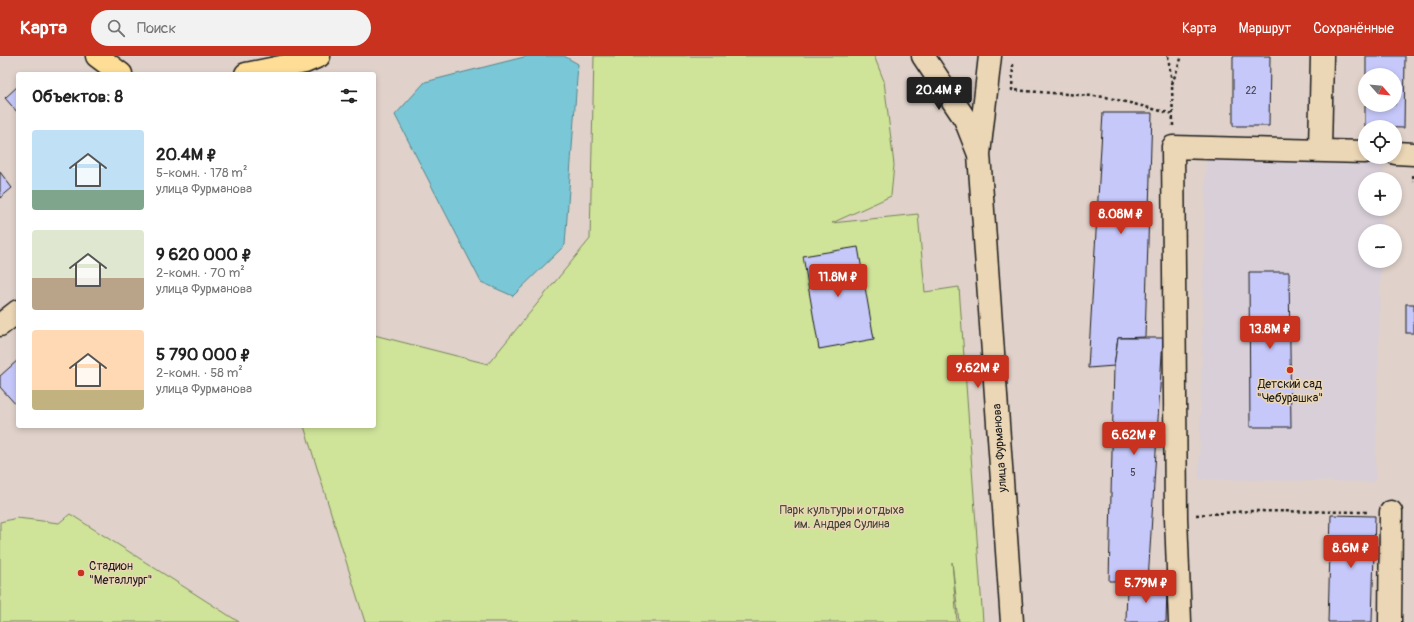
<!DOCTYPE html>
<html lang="ru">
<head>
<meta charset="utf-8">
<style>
	body { margin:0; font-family:Pangolin,sans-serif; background:#f2f2f2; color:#222; height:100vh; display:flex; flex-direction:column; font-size:15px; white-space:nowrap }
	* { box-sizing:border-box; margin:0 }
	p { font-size:13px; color:#767676 }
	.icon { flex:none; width:22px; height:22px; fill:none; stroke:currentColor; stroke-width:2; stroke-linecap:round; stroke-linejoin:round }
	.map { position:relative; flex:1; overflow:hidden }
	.details { position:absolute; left:16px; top:16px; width:360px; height:356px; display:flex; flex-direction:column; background:#fff; border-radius:4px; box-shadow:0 2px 6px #0003 }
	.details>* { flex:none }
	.needle { width:26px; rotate:117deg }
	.buttons { position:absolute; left:1358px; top:12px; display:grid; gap:8px }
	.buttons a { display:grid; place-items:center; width:44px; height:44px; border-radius:50%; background:#fff; box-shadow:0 2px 6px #0003; font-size:20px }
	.price { position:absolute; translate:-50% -34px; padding:0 9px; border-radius:4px; background:#c8321e; color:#fff; font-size:13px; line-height:26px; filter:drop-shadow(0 1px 2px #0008) }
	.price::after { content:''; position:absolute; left:50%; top:24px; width:12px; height:9px; margin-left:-6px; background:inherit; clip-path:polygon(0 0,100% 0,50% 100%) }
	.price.active { background:#222; color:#fff }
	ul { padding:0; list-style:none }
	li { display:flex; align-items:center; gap:12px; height:100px; padding:0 16px }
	li span { display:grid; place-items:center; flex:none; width:112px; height:80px; border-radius:4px; color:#555 }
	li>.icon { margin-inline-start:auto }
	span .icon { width:48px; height:48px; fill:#fffc; stroke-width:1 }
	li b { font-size:17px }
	h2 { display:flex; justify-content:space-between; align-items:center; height:48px; padding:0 16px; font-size:17px }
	header { display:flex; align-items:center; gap:24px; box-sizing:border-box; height:56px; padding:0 20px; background:#c8321e; color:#fff }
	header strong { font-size:19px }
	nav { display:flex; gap:22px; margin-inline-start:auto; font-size:14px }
	.search { width:280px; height:36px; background:#f2f2f2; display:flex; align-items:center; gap:10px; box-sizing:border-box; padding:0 14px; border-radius:22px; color:#767676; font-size:15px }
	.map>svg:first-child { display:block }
	.built { fill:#d8cfd8 }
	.green { fill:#cfe499; stroke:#76805a }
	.water { fill:#7ac8d7; stroke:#54838c }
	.building { fill:#c6c8fa; stroke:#1c1c1c }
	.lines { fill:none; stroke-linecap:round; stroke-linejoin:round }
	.minor-casing { stroke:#1c1c1c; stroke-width:25 }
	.major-casing { stroke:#1c1c1c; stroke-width:25 }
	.path { stroke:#1c1c1c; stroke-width:2.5; stroke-dasharray:3 3; stroke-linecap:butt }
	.minor { stroke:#ebd6b5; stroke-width:22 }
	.major { stroke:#fede96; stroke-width:22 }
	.poi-dot { fill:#c8321e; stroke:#ebd6b5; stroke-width:1.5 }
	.labels { text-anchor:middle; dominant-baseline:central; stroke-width:3; stroke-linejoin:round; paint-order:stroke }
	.number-label { font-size:10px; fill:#464754 }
	.poi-label { font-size:12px; fill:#1c1c1c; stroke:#ebd6b5 }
	.street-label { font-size:12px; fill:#1c1c1c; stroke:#ebd6b5 }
	.park-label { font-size:12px; fill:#404435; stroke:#ebd6b5 }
</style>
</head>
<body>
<header>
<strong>Карта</strong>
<div class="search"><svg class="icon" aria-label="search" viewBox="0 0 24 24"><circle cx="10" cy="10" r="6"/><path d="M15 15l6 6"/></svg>Поиск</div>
<nav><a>Карта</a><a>Маршрут</a><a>Сохранённые</a></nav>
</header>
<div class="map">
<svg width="1414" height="566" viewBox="0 0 1414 566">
	<rect width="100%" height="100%" fill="#e0d2ca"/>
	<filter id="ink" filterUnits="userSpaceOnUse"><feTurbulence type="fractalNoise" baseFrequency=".025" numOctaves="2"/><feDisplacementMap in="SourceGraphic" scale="8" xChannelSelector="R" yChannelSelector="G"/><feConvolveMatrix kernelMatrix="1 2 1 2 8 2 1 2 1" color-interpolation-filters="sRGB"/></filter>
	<g filter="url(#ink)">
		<polygon class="built" points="1206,99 1384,104 1383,123 1365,123 1365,153 1383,153 1382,175 1365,175 1365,205 1381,205 1375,426 1199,423"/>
		<g class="green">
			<polygon points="594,0 874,0 884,25 894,109 891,140 832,167 918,158 925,236 959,231 983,566 959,566 952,506 957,566 365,566 304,370 374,370 374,279 488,308 590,183"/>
			<polygon points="70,458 239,566 0,566 0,466 17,462 59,467"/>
		</g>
		<polygon class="water" points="528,0 564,0 578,8 565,189 513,240 481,226 395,59 425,26"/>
		<g class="building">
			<polygon points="1233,0 1270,0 1269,70 1233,70"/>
			<polygon points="1366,0 1405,0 1404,72 1365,71 1365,49 1395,49 1395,19 1366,19"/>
			<polygon points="18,30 18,57 5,42"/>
			<polygon points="1103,57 1152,57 1145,281 1118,282 1114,310 1088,312"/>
			<polygon points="0,116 12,132 0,142"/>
			<polygon points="858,191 874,283 819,293 803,200"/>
			<polygon points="1249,216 1289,216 1291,371 1250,371"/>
			<rect x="1406" y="248" width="8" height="29"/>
			<polygon points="1118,282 1163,282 1148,525 1109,525 1114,310"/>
			<polygon points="18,304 18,351 0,331 0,320"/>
			<polygon points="1331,459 1375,460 1372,566 1328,566"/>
			<polygon points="1127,530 1167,531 1166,566 1126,566"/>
		</g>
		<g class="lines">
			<defs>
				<g id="minor">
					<polyline points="923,0 965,63 978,96"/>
					<polyline points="990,0 979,98 1012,566"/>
					<polyline points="1320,94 1322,0"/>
					<polyline points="1395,97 1414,98"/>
					<polyline points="0,269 18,255"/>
					<polyline points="1180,566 1176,461 1173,91 1365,96"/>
					<polyline points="1390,566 1391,456"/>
				</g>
				<g id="major">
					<polyline points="97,0 121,18"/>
					<polyline points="246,18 305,6 319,0"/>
				</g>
			</defs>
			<use href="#minor" class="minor-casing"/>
			<use href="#major" class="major-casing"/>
			<g class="path">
				<polyline points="1168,0 1172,27"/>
				<polyline points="1013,8 1012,34 1106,41 1173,58"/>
				<polyline points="1173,70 1172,28 1182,0"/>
				<polyline points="1413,119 1414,126"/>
				<polyline points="1196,459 1249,455 1369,456"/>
			</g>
			<use href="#minor" class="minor"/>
			<use href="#major" class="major"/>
		</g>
	</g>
	<g class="poi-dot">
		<circle cx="1290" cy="314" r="4"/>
		<circle cx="81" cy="517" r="4"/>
	</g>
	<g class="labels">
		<g class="number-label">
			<text x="1251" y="35">22</text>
			<text x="1133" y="417">5</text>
		</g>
		<g class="poi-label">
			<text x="1290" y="328">Детский сад<tspan x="1290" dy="14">"Чебурашка"</tspan></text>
			<text x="89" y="510" text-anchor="start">Стадион<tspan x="89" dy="14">"Металлург"</tspan></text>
		</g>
		<g class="street-label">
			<text transform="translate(1000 392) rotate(-94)">улица Фурманова</text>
		</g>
		<g class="park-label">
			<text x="842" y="454">Парк культуры и отдыха<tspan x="842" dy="14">им. Андрея Сулина</tspan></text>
		</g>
	</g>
</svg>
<div class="buttons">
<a><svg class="needle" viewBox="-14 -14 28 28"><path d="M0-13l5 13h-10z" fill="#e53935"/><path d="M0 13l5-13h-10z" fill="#767676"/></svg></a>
<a><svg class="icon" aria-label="locate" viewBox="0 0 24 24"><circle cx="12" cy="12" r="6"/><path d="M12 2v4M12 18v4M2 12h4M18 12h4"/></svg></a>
<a>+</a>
<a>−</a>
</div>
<b class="price active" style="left:939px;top:55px">20.4M ₽</b>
<b class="price" style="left:1121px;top:179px">8.08M ₽</b>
<b class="price" style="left:838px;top:242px">11.8M ₽</b>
<b class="price" style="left:1270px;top:294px">13.8M ₽</b>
<b class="price" style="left:978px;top:333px">9.62M ₽</b>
<b class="price" style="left:1134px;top:400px">6.62M ₽</b>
<b class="price" style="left:1351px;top:513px">8.6M ₽</b>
<b class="price" style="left:1146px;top:548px">5.79M ₽</b>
<section class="details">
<h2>Объектов: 8<svg class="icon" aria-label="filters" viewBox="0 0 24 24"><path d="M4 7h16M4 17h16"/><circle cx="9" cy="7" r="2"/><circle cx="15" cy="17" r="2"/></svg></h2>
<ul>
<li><span style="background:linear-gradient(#bfe0f5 75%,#7fa58c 0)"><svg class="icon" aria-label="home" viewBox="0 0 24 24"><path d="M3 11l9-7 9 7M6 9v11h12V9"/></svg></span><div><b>20.4M ₽</b><p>5-комн. · 178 m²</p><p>улица Фурманова</p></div></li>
<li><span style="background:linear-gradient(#dfe7d0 60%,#b9a48a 0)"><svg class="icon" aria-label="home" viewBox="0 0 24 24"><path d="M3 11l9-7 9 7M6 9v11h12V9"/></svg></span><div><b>9 620 000 ₽</b><p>2-комн. · 70 m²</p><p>улица Фурманова</p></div></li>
<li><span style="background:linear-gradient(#ffd9b3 75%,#c2b280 0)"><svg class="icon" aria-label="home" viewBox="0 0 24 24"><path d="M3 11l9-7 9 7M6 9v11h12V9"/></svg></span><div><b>5 790 000 ₽</b><p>2-комн. · 58 m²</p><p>улица Фурманова</p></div></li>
</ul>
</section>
</div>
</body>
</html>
